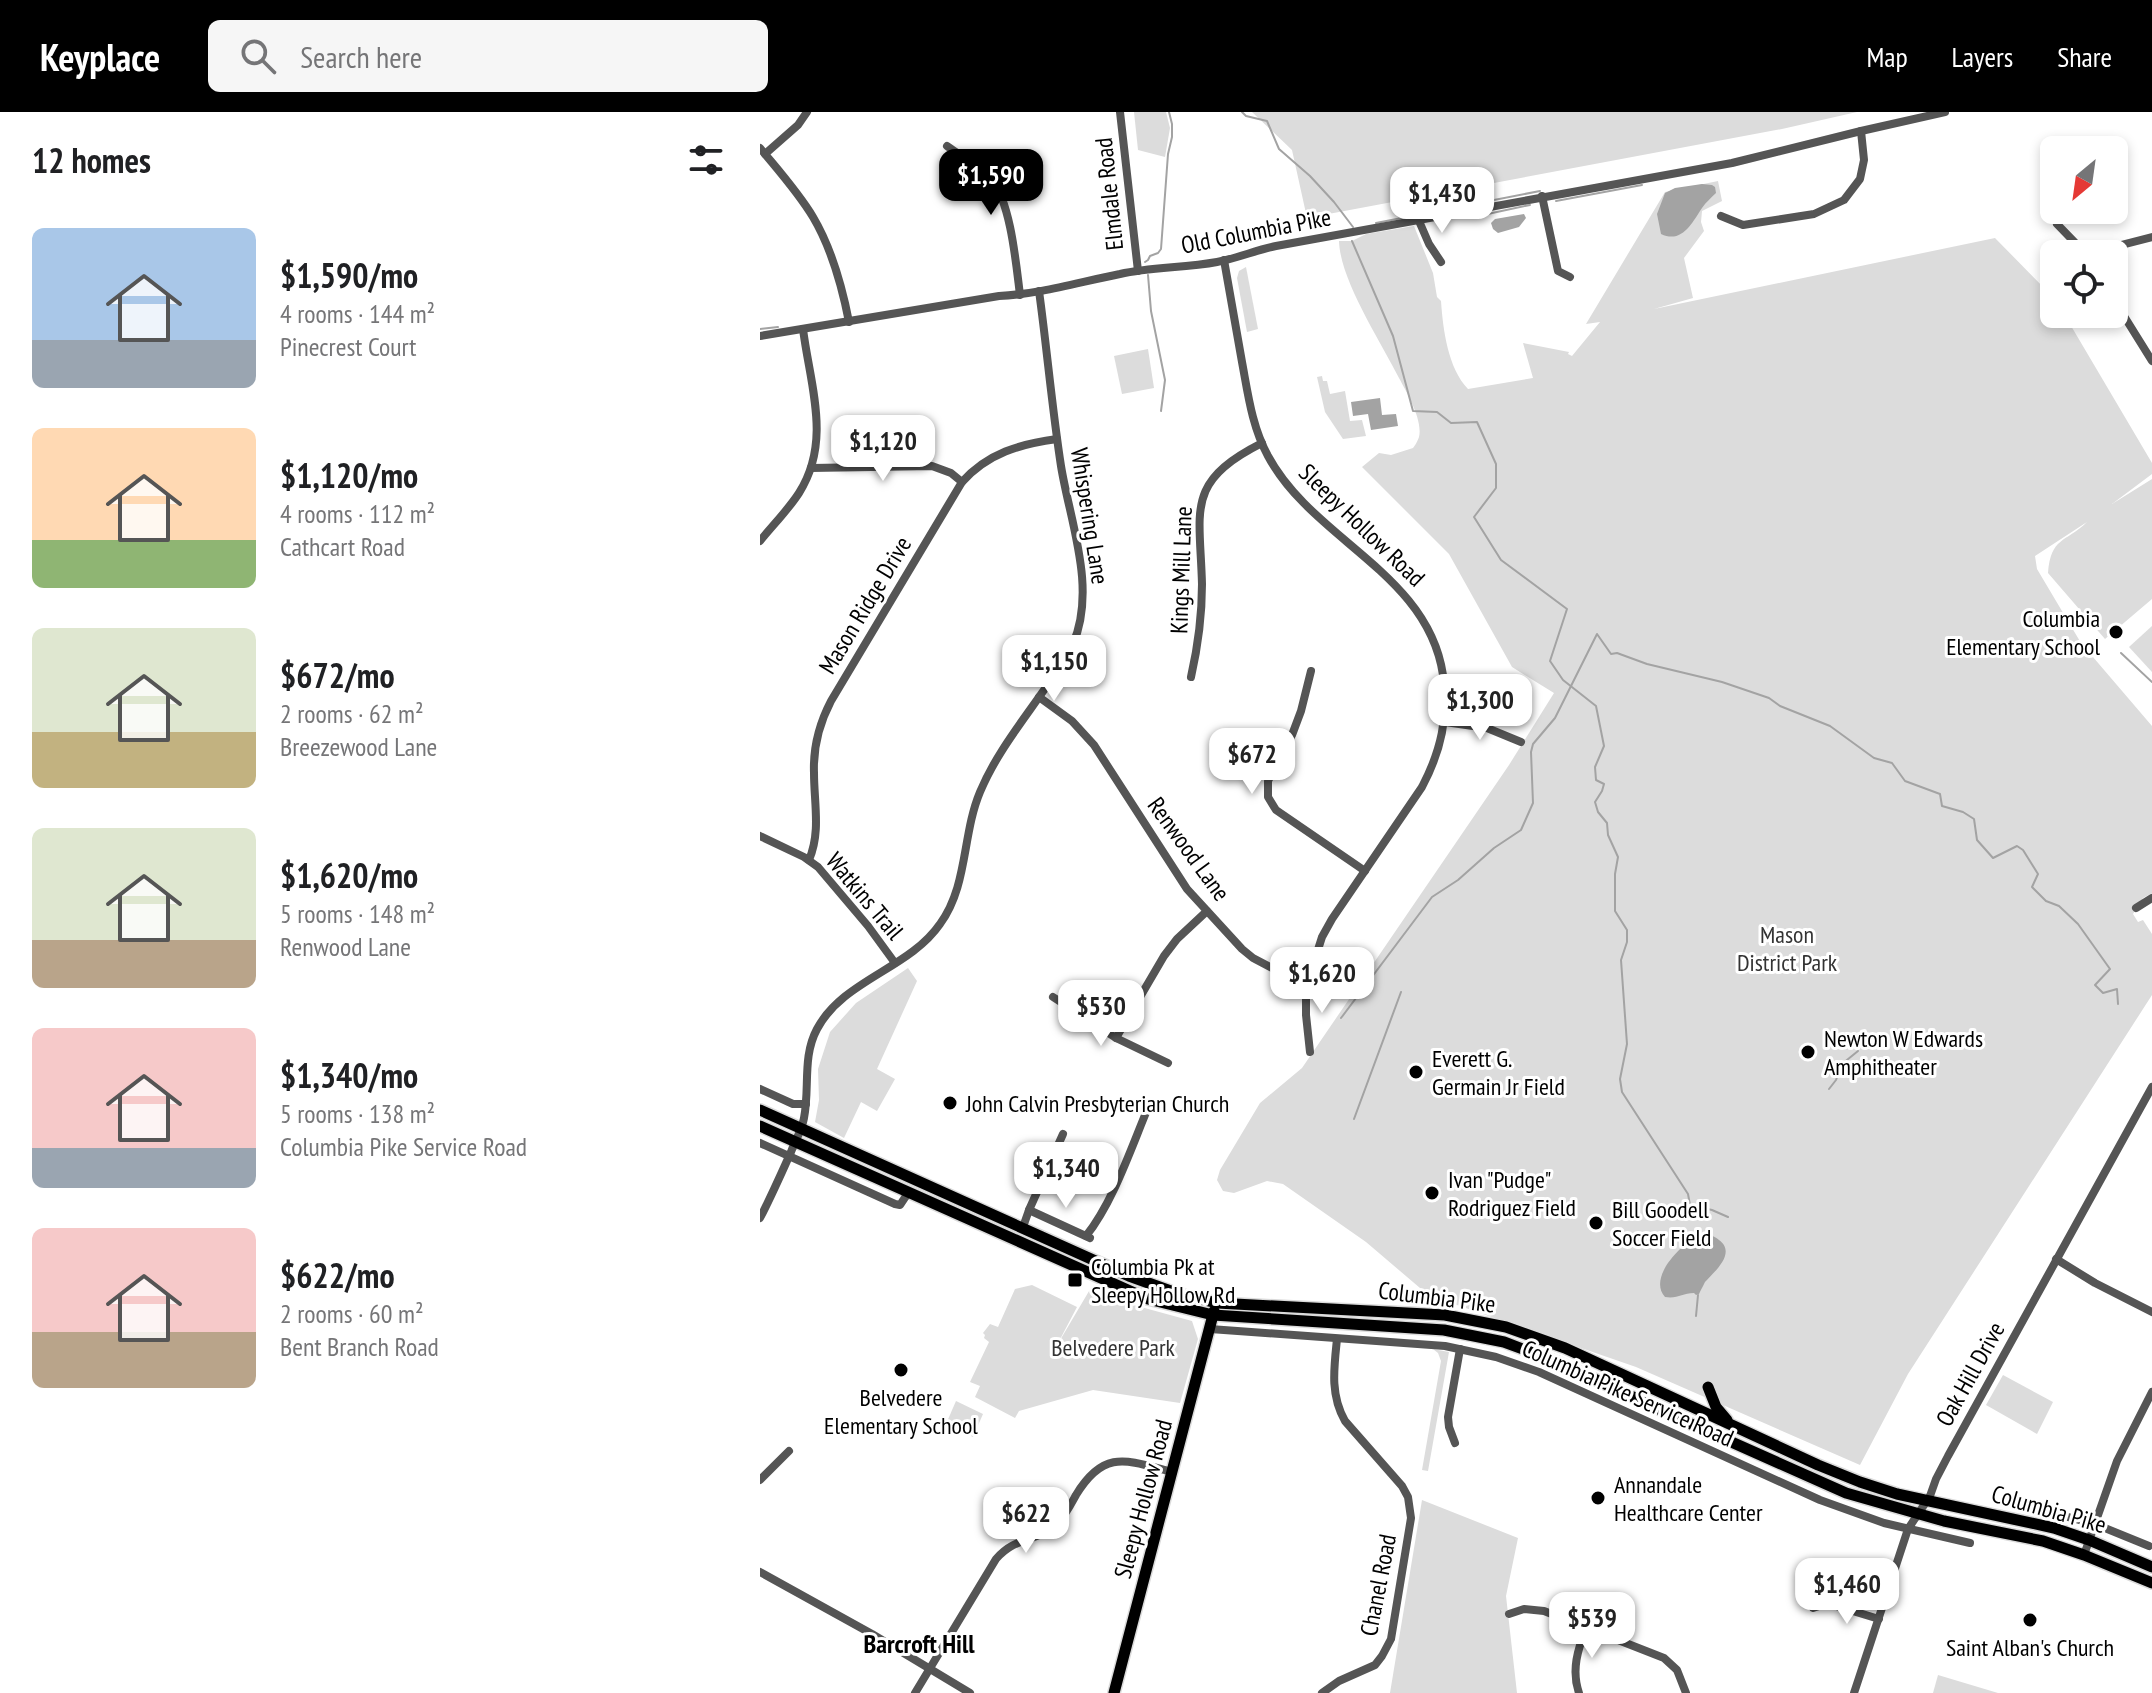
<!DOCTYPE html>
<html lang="en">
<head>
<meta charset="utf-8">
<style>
	body { margin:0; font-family:"PT Sans Narrow",sans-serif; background:#f6f6f6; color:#202124; height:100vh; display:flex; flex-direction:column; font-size:30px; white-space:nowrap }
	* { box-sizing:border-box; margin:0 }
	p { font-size:26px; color:#757577 }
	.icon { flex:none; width:44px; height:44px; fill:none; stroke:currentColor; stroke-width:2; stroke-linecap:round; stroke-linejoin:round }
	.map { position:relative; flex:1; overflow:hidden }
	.panel { display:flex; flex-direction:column; background:#fff; width:760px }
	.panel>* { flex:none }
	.needle { width:52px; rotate:209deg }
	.controls { position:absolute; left:1280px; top:24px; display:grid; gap:16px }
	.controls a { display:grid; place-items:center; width:88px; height:88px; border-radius:12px; background:#fff; box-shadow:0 4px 12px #0003; font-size:40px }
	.price { position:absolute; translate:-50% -68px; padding:0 18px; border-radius:16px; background:#fff; color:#222; font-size:26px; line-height:52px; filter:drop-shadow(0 2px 4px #0008) }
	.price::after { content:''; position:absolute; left:50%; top:48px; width:24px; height:18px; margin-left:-12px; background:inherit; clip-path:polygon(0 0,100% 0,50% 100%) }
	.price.active { background:#000; color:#fff }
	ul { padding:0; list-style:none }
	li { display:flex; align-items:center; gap:24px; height:200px; padding:0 32px }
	li span { display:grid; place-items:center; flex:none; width:224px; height:160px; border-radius:12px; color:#555 }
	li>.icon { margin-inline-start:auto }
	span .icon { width:96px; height:96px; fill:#fffc; stroke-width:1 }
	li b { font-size:34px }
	h2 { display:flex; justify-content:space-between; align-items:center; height:96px; padding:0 32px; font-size:34px }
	header { display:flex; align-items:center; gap:48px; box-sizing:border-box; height:112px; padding:0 40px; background:#000; color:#fff }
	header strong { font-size:38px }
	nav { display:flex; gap:44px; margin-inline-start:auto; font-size:28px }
	.search { width:560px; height:72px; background:#f6f6f6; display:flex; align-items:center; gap:20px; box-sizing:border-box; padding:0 28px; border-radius:12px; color:#757577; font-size:30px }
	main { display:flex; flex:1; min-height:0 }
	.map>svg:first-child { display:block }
	.green { fill:#dcdcdc }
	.water { fill:#a3a3a3 }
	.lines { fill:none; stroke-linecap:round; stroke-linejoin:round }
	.stream { stroke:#a3a3a3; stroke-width:2 }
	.major-casing { stroke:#dbdbdb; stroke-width:14 }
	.minor { stroke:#555; stroke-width:8 }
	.major { stroke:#000; stroke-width:11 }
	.poi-dot { fill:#000; stroke:#fff; stroke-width:3 }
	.labels { text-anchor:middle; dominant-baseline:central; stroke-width:6; stroke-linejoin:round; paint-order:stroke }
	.street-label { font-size:24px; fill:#000; stroke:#fff }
	.poi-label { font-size:24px; fill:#000; stroke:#fff; text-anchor:start }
	.park-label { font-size:24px; fill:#333; stroke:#fff }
	.neighbourhood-label { font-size:26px; font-weight:bold; fill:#000; stroke:#fff }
</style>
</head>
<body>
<header>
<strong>Keyplace</strong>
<div class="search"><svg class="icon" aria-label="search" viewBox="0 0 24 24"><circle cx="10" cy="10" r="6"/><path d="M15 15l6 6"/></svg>Search here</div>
<nav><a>Map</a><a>Layers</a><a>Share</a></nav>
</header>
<main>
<section class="panel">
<h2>12 homes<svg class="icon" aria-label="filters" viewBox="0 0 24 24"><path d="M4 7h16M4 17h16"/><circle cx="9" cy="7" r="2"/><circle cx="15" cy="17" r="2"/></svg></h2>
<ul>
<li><span style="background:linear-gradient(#a9c7e8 70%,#9aa5b1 0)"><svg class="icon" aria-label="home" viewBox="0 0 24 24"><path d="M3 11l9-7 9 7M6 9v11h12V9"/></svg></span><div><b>$1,590/mo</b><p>4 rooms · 144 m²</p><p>Pinecrest Court</p></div></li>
<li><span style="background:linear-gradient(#ffd9b3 70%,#8fb573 0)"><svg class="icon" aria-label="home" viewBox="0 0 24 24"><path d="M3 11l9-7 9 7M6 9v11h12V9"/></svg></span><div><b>$1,120/mo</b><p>4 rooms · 112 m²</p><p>Cathcart Road</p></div></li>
<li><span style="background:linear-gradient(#dfe7d0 65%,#c2b280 0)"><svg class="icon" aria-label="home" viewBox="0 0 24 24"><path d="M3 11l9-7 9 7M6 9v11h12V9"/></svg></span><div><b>$672/mo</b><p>2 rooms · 62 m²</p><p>Breezewood Lane</p></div></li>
<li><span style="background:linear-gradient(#dfe7d0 70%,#b9a48a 0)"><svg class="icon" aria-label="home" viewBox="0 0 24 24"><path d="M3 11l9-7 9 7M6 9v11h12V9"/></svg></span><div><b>$1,620/mo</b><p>5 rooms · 148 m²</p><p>Renwood Lane</p></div></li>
<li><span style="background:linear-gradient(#f6c9c9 75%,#9aa5b1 0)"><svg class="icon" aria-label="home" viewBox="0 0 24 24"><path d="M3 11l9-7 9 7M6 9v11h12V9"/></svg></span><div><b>$1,340/mo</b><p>5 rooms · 138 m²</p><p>Columbia Pike Service Road</p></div></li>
<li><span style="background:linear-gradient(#f6c9c9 65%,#b9a48a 0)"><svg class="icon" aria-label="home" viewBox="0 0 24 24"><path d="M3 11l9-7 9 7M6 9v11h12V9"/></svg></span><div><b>$622/mo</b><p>2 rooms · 60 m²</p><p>Bent Branch Road</p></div></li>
</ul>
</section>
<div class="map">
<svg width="1392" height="1581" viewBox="0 0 1392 1581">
	<rect width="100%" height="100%" fill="#fff"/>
	<g class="green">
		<polygon points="374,0 406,0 410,16 405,45 378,38"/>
		<polygon points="492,0 1097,0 1022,17 547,106 532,38"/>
		<path d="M958,69L962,89L942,99L941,110L944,119L924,146L933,186L894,197L1235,126L1294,186V202H1304L1392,351V362L1352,392L1392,367V487L1345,527L1288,461C1291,425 1305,431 1327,410L1275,444L1277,457L1321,531L1392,614V781L1383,786L1373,802L1378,810L1383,808L1392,822V883L1148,1262L1100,1353L876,1255L697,1193L660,1176L606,1130L523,1072L507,1069L474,1081L463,1079L457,1068L460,1058L500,991L542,956L749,653L794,581L752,555L689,442L602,355L619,341L631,343L653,336C655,334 658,328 659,325C663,308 647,281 639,266C621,230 580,168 579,129H592L606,122L654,114L673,161L677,185L681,189C683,218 688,256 708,277L773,266L763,231L809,240L808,242L812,244L840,210L826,212L905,80Z"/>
		<polygon points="486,155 498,217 487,220 477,166 479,159"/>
		<polygon points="388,237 394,276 362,282 354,244"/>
		<polygon points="562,264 563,269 567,269 570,282 585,279 590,309 602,308 606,324 583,327 565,300 557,265"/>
		<polygon points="1392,514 1392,560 1369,535"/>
		<polygon points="148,856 157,869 117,957 135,967 117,999 101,990 84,1026 55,1010 59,988 58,957 70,920 96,891"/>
		<polygon points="272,1173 317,1195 296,1235 332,1174 370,1192 432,1209 438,1227 420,1291 333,1278 259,1299 255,1306 215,1285 220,1274 210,1270 229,1230 224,1226 225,1223 223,1221 230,1212 238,1215 255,1177"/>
		<polygon points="673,1237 689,1240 668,1359 662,1358 681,1249 678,1241"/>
		<polygon points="1243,1263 1293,1290 1277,1322 1226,1293"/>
		<polygon points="196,1289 223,1302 213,1325 186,1312"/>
		<polygon points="662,1388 758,1426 746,1484 757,1581 630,1581"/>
		<polygon points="1178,1563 1238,1581 1173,1581"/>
	</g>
	<g class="water">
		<path d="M942,72L952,73L955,75L956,81C951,86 946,90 942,96C932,111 922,132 901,122L897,102L905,81L915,76Z"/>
		<polygon points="764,102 766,106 759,115 738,121 733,117 731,111 735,107"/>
		<polygon points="620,286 622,303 636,302 638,314 611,318 608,302 593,304 591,290"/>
		<path d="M941,1122C948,1122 953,1123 959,1128C977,1141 954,1160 945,1170C944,1172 940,1180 939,1182L936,1183L934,1181C922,1181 918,1187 905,1185C887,1165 923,1130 941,1122Z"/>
	</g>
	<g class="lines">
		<g class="stream">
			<polyline points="482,0 486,4 507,9 519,37 550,64 574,90 593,115"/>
			<polyline points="796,89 882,73"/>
			<polyline points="723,103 770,93"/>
			<polyline points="616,111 780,79"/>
			<polyline points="592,129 633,224 653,299 677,300 691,311 717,310 736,352 736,376 714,405 741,448 807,497 790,549 803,568 836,594 844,634 835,655 836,668 844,672 842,679 835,690 838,700 847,711 848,723 858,745 855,762 855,799 867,818 867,830 861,848 867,932 860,967 862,980 928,1082 930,1093 952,1098 968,1105"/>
			<polyline points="385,150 388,148 390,144 398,141 401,137 408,42 412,25 412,12 409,0"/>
			<polyline points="388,163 391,199 405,268 401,299"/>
			<polyline points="0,217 18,215"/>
			<polyline points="1361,541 1392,570"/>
			<polyline points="581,906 672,785 698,768 734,736 761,718 773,691 771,640 773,632 795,606 837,522 851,542 857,541 887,552 962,570 1009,586 1020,594 1070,614 1114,646 1132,651 1145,669 1180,682 1182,694 1203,700 1214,707 1217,728 1233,746 1257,734 1263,738 1278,762 1272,775 1286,789 1299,794 1318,812 1350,857 1335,873 1343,881 1357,877 1358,892"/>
			<polyline points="1069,977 1076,968 1082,952 1098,939"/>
			<polyline points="594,1007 641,880"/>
			<polyline points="936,1204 938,1183"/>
		</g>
		<defs>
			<g id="major">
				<polyline points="0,998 369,1164 419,1182 457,1191 685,1203 746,1215 805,1236 1058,1353 1100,1370 1137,1382 1294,1416 1329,1428 1392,1455"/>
				<polyline points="0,1014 388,1187 453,1203 684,1218 744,1230 800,1251 931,1312 1086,1381 1184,1409 1283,1429 1324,1443 1392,1471"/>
				<polyline points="948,1275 956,1295 967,1308"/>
				<polyline points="354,1581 454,1199"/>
			</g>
		</defs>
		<use href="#major" class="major-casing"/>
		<g class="minor">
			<polyline points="360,0 378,159"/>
			<path d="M187,34C202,45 220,54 232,68C251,92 256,152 260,183"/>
			<path d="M0,36C18,58 38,80 53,105C72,137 82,174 89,210"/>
			<polyline points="5,42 38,13 47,0"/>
			<polyline points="782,84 798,159 810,165"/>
			<polyline points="961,104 983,113 1054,102 1084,88 1100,67 1104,48 1101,19"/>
			<polyline points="659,109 669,132 681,150"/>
			<polyline points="1297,112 1326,142"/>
			<polyline points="1326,142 1392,125"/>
			<path d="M464,148C470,182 476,216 482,250C488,282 492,315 508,344C553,428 668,461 683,563C689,604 681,639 662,675L572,807L562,825L549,866L546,884V903L550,940"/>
			<polyline points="1354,188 1392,249"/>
			<path d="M0,224L239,184C280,182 319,170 360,162C392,155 425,156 457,150C478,146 496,138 516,134L972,51L1101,19L1185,0"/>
			<polyline points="51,356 172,354 191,361 202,370"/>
			<path d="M0,429C13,413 28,398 39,381C72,329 50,273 43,217"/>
			<polyline points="551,559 541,599 532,623 508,669 508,685 516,698 605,759"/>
			<path d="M431,565C438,534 442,504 442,472C440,397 425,370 502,331"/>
			<polyline points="279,585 312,609 334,633 427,777 482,837 493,846 516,858 549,866"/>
			<polyline points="685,610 727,616 761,630"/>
			<polyline points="0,724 44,745 58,755 108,814 135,851"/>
			<path d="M49,748C61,720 54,691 54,661C53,635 59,612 71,589L202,370C228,341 260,332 297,327"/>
			<polyline points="1376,796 1392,786"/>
			<polyline points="293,885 356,926 408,951"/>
			<polyline points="356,926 404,844 417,827 447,799"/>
			<polyline points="0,977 33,992 46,992"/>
			<polyline points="0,1031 135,1092 140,1093 148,1081"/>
			<polyline points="269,1098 330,1126"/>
			<path d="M0,1106C11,1085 21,1062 31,1040C35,1029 42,1018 44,1006C50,976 42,945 57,917C83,868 149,857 180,812C208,774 202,723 220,680C236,642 261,611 284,578C295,563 306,548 313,532C337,476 310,410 301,354C292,296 287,237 279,179"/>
			<polyline points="263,1115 269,1098 303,1022"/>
			<path d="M326,1124C354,1089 372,1033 390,991"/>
			<polyline points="1296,1147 1335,1171 1392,1200"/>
			<polyline points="450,1217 685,1234 736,1245 779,1260 1060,1388 1124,1411 1210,1431"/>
			<polyline points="695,1331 689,1315 688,1305 700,1237"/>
			<polyline points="0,1368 29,1339"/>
			<polyline points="1250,1390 1335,1412 1389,1434"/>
			<polyline points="1324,1443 1357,1349 1392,1280"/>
			<polyline points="0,1460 112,1522 210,1581"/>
			<polyline points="1053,1496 1065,1492 1073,1493 1119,1507"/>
			<polyline points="749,1502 764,1497 784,1499 904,1546 917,1558 926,1581"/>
			<path d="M155,1581L236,1447C256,1424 276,1430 295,1414C304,1406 310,1394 316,1383C344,1337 366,1348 412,1360"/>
			<path d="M562,1581L579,1569L615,1553L622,1544L631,1527L651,1406L648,1385L642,1374L585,1309C570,1283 574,1256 577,1227"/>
			<path d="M819,1581C811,1558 818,1537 826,1516"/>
			<polyline points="1094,1581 1148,1417 1170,1384 1176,1367 1188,1344 1392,975"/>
		</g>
		<use href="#major" class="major"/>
	</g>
	<g class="poi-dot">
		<circle cx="1356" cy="520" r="8"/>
		<circle cx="1048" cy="940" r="8"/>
		<circle cx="656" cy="960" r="8"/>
		<circle cx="190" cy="991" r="8"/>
		<circle cx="672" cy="1081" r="8"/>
		<circle cx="836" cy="1111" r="8"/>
		<rect x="307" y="1160" width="16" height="16" rx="4"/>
		<circle cx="141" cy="1258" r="8"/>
		<circle cx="838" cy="1386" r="8"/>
		<circle cx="1270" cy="1508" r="8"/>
	</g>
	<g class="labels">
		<g class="street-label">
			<text transform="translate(349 82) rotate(-96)">Elmdale Road</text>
			<text transform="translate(496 119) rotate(-11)">Old Columbia Pike</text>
			<text transform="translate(330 404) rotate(81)">Whispering Lane</text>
			<text transform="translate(602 413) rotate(44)">Sleepy Hollow Road</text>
			<text transform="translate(421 458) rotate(-88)">Kings Mill Lane</text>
			<text transform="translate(105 493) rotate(-59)">Mason Ridge Drive</text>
			<text transform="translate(429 737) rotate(54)">Renwood Lane</text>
			<text transform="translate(105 784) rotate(50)">Watkins Trail</text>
			<text transform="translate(677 1185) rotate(7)">Columbia Pike</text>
			<text transform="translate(1210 1262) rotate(-61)">Oak Hill Drive</text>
			<text transform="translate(868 1281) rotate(24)">Columbia Pike Service Road</text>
			<text transform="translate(383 1387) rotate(-75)">Sleepy Hollow Road</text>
			<text transform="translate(1289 1397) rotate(16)">Columbia Pike</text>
			<text transform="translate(618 1473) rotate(-79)">Chanel Road</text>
		</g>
		<g class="poi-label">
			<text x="1340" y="506" text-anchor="end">Columbia<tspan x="1340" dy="28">Elementary School</tspan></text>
			<text x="1064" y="926">Newton W Edwards<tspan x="1064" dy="28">Amphitheater</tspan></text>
			<text x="672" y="946">Everett G.<tspan x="672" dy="28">Germain Jr Field</tspan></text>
			<text x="206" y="991">John Calvin Presbyterian Church</text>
			<text x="688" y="1067">Ivan "Pudge"<tspan x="688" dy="28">Rodriguez Field</tspan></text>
			<text x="852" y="1097">Bill Goodell<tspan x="852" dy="28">Soccer Field</tspan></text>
			<text x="331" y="1154">Columbia Pk at<tspan x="331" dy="28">Sleepy Hollow Rd</tspan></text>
			<text x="141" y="1285" text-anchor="middle">Belvedere<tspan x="141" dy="28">Elementary School</tspan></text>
			<text x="854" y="1372">Annandale<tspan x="854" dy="28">Healthcare Center</tspan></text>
			<text x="1270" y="1535" text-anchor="middle">Saint Alban's Church</text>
		</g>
		<g class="park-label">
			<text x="1027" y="822">Mason<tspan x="1027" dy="28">District Park</tspan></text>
			<text x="353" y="1235">Belvedere Park</text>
		</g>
		<g class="neighbourhood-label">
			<text x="159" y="1531">Barcroft Hill</text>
		</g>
	</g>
</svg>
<div class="controls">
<a><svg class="needle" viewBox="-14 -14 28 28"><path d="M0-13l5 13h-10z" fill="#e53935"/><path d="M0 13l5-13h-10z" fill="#757577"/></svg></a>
<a><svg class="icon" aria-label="locate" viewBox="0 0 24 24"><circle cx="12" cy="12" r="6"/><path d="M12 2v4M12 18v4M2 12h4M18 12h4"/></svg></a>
</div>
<b class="price active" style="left:231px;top:105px">$1,590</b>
<b class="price" style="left:682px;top:123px">$1,430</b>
<b class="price" style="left:123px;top:371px">$1,120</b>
<b class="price" style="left:294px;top:591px">$1,150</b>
<b class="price" style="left:720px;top:630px">$1,300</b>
<b class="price" style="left:492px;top:684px">$672</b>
<b class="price" style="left:562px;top:903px">$1,620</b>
<b class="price" style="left:341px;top:936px">$530</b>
<b class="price" style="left:306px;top:1098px">$1,340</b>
<b class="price" style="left:266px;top:1443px">$622</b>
<b class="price" style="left:1087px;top:1514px">$1,460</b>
<b class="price" style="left:832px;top:1548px">$539</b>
</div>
</main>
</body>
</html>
